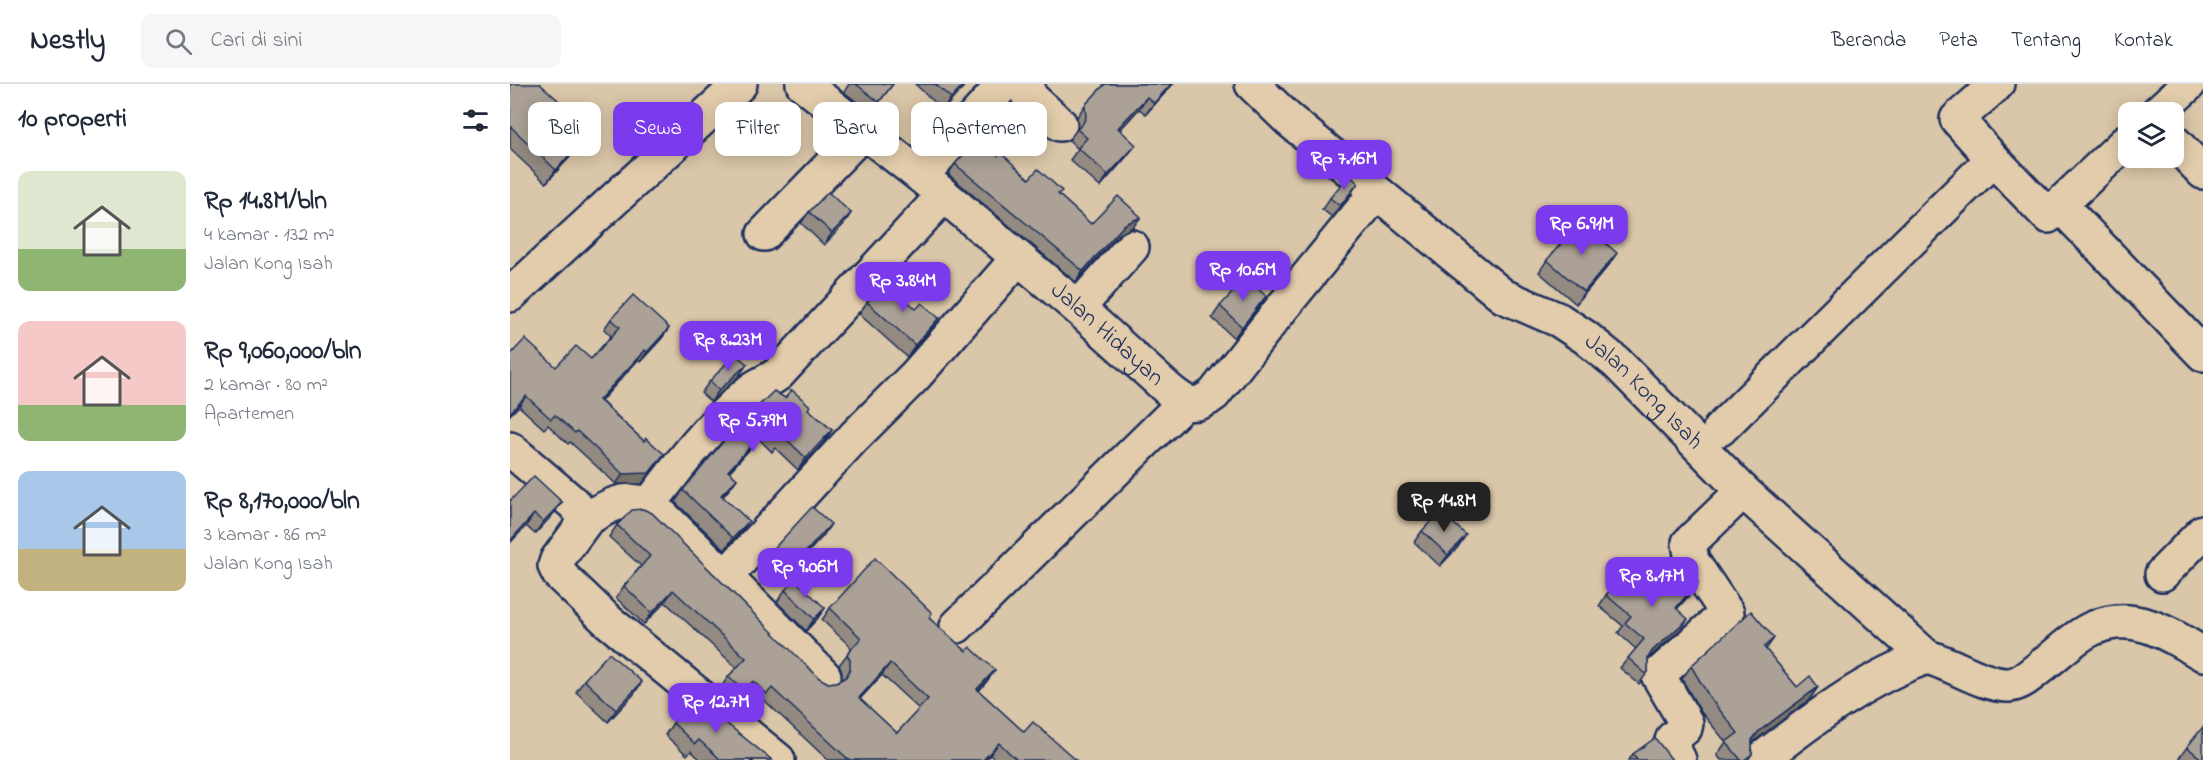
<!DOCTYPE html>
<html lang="id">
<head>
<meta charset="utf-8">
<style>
	body { margin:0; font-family:"Indie Flower",sans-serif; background:#f6f6f7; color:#1f2937; height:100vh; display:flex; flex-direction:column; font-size:22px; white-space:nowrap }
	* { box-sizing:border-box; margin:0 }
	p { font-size:20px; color:#747a83 }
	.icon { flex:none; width:33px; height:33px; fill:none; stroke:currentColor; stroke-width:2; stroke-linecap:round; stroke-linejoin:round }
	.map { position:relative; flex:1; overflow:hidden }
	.panel { display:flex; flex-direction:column; background:#fff; width:510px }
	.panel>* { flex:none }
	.top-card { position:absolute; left:18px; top:18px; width:570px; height:54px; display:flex; gap:12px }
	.controls { position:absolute; left:1608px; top:18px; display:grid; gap:12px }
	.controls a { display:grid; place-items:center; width:66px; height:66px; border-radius:12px; background:#fff; box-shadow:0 3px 15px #0003; font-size:30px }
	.price { position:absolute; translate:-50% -51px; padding:0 14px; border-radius:12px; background:#7c3aed; color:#fff; font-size:20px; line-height:39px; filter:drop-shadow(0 2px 3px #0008) }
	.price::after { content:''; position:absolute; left:50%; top:36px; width:18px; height:14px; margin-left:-9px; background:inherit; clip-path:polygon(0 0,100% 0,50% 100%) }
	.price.active { background:#222; color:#fff }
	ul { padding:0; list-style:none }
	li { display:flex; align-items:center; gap:18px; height:150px; padding:0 18px }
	li span { display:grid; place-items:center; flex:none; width:168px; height:120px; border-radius:12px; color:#555 }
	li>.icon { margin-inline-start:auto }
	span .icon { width:72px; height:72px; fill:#fffc; stroke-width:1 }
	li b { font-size:26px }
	h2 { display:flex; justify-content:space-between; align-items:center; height:72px; padding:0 18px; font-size:26px }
	.tag { padding:0 21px; border-radius:12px; background:#fff; box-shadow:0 3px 15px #0003; font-size:21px; line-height:54px }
	.tag.active { background:#7c3aed; color:#fff }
	header { display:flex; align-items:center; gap:36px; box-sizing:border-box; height:84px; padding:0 30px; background:#fff; border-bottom:2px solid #e0e1e3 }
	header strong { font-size:28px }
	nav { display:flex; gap:33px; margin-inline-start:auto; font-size:21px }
	.search { width:420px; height:54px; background:#f6f6f7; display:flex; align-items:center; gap:15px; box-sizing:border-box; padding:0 21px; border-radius:12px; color:#747a83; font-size:22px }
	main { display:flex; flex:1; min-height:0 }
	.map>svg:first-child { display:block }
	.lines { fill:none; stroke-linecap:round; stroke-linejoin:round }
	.minor-casing { stroke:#1b2f5e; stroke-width:38 }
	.tertiary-casing { stroke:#1b2f5e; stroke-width:38 }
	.minor { stroke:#e2ccab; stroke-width:33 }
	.tertiary { stroke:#e2ccab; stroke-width:33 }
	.wall { fill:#938a81; stroke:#1b2f5e; stroke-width:1.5; fill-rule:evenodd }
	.shaded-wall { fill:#787169; stroke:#1b2f5e; stroke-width:1.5 }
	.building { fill:#aba196; stroke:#1b2f5e; stroke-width:1.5; fill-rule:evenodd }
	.labels { text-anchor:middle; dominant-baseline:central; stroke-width:4.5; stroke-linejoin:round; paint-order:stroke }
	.street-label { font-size:24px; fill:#1b2f5e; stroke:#e2ccab }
</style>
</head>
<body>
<header>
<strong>Nestly</strong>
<div class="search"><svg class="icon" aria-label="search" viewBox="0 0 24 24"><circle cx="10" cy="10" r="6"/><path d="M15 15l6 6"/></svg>Cari di sini</div>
<nav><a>Beranda</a><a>Peta</a><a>Tentang</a><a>Kontak</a></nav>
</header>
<main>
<section class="panel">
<h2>10 properti<svg class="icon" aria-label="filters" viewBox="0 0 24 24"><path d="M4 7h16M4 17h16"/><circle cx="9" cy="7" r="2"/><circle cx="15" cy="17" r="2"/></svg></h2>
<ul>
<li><span style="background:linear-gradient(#dfe7d0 65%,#8fb573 0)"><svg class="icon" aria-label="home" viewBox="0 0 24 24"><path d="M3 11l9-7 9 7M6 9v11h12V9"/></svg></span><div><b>Rp 14.8M/bln</b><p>4 kamar · 132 m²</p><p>Jalan Kong Isah</p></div></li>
<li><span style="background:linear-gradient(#f6c9c9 70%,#8fb573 0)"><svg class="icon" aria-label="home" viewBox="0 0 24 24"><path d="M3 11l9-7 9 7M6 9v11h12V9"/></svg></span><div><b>Rp 9,060,000/bln</b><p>2 kamar · 80 m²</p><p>Apartemen</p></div></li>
<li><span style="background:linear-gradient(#a9c7e8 65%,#c2b280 0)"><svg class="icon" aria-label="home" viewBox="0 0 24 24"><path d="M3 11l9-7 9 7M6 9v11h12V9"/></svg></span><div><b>Rp 8,170,000/bln</b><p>3 kamar · 86 m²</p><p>Jalan Kong Isah</p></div></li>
</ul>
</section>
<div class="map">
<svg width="1693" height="676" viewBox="0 0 1693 676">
	<rect width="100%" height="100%" fill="#dac6a8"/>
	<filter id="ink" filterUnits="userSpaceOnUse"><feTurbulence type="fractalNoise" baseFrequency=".0167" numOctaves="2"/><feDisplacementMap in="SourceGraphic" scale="12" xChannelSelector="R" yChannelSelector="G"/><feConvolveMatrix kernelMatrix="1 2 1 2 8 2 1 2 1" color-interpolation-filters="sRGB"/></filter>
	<g filter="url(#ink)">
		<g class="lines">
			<defs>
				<g id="minor">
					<path id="s1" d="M293,0L411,92L568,224L660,307C678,321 685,325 704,310L771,225L866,109"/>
					<polyline points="518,0 518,11 550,40"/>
					<path id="s2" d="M742,0L778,35L993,212L1049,236L1075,253L1107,279L1233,407L1417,573C1355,594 1301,637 1250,676"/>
					<polyline points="1648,28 1679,0"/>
					<polyline points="1664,58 1693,88"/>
					<polyline points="1483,75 1447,35 1487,0"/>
					<polyline points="411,92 494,0"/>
					<polyline points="1550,121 1693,270"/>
					<polyline points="254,150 354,47"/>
					<polyline points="0,211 230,0"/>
					<polyline points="568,224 622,163"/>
					<polyline points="1210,345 1483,75 1538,132 1618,56"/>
					<polyline points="0,365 63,419 77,435 47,476 45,482 49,490 98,537 268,676"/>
					<path d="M139,421C169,381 201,339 240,307C248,300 259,297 268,290L433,112"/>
					<path d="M77,435C96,423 113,412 136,420C147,424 165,445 174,453C222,498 268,545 314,592"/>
					<polyline points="1652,490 1693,448"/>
					<polyline points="216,492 344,353 405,292 508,174"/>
					<polyline points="447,542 675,318"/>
					<polyline points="1169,676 1161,660 1163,654 1175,644 1176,639 1148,591 1217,529 1182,477 1179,459 1233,407"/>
				</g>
				<path id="tertiary" d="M1417,573C1442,579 1474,602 1499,601C1512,600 1524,588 1534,580C1550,568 1567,550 1586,543C1626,527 1660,551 1693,570"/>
			</defs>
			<use href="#minor" class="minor-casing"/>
			<use href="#tertiary" class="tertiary-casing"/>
			<use href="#minor" class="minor"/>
			<use href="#tertiary" class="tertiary"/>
		</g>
		<g class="wall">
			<polygon points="0,0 46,18 80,48 70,62 36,99 0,65"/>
			<polygon points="339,0 383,0 361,29 334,8"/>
			<polygon points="405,0 456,0 433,26"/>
			<polygon points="593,0 663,0 636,30 629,25 610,46 617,72 590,103 560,76 568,65 559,56 568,44 567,33 575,21 594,1"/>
			<polygon points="445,80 519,95 549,111 581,140 623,143 608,151 566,198 438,90"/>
			<polygon points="848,99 822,133 812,125 820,114"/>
			<polygon points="299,128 341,129 333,141 314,161 291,139"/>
			<polygon points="1037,176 1099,181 1066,220 1029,188"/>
			<polygon points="357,218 429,234 420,246 397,273 349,230"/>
			<polygon points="710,222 748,224 724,254 702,234"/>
			<polygon points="101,235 159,244 152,254 130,278 128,276 91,317 134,357 154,370 132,400 106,400 60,358 58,360 38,341 34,345 9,322 0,271 46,283 81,275 101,252 94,245"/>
			<polygon points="237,280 229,292 201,318 191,309 200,297"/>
			<polygon points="275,314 298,325 322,346 314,358 288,386 265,364 262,368 249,355 219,388 227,395 213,413 231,448 215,466 165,418 173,406"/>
			<polygon points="1,416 52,418 44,429 25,450 16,442"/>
			<path d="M107,441L309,594L318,599L327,598L332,595V588L329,581L342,564L312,536L320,524L419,534L456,567L485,586L477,597L469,607L514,648L566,676H486L480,671L476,676H318L254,616L249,621L235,609L227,618L210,605L218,593L227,584L155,518L134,540L106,514L114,502L131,482L99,453ZM372,591L409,625L387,649L350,615Z"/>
			<polygon points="912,447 948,463 930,482 904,458"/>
			<polygon points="313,452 268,501 249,484 257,472"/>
			<polygon points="1145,503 1181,509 1167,525 1171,545 1138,575 1138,588 1129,600 1110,584 1126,565 1108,549 1113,542 1089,522 1096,511"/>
			<polygon points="275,506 315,524 307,535 296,547 267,518"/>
			<polygon points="1256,566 1287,603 1308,603 1299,616 1242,659 1242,670 1238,676 1211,676 1207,671 1216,658 1191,628 1172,595 1181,582"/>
			<polygon points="74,596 124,610 98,638 66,608"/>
			<polygon points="163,639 262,676 191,676 181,667 177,671 155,651"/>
			<polygon points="1677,663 1693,676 1670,676 1669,674"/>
			<polygon points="1123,670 1162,676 1119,676"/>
		</g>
		<g class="shaded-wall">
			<polygon points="454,0 456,0 433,26 441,14"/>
			<polygon points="661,0 663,0 636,30 644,19"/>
			<polygon points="637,13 629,25 600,56 608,44"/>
			<polygon points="80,48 70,62 36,99 46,86"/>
			<polygon points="626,61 617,72 590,103 598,91"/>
			<polygon points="848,99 840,111 822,133 830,122"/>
			<polygon points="341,129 333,141 314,161 322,149"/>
			<polygon points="631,133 623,143 608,151 566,198 573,187 615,140"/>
			<polygon points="1107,169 1099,181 1066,220 1074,208"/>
			<polygon points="756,212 748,224 724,254 732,243"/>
			<polygon points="429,234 420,246 397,273 405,261"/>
			<polygon points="159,244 152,254 130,278 137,268"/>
			<polygon points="135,266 128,276 82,326 89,316"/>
			<polygon points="237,280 229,292 201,318 209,306"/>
			<polygon points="16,312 9,322 0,331 0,329"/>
			<polygon points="257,344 249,355 210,398 218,387"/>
			<polygon points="322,346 314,358 288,386 296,374"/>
			<polygon points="154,370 132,400 106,400 113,390"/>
			<polygon points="227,395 218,406 203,423 211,411"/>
			<polygon points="52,418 44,429 25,450 33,438"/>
			<polygon points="24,430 16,442 0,459 0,457"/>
			<polygon points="239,437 231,448 215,466 223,454"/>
			<polygon points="321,440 313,452 268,501 276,490"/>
			<polygon points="956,451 948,463 930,482 938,471"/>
			<polygon points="1188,498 1181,509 1159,534 1166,524"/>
			<polygon points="163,506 155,518 134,540 142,529"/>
			<polygon points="315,524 307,535 296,547 304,535"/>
			<polygon points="1178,535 1171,545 1135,577 1142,567"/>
			<polygon points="1264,554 1255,567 1254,563"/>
			<polygon points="380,579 372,591 340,625 349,614"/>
			<polygon points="485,586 477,597 459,617 467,605"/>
			<polygon points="243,597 235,609 227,618 235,606"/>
			<polygon points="132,598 124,610 98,638 106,626"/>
			<polygon points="1308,603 1299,616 1239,661 1248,648"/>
			<polygon points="489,659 476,676 473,676"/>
		</g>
		<g class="building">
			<polygon points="0,0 30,0 48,16 46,18 80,48 46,86 0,42"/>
			<polygon points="346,0 383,0 369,18"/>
			<polygon points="425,0 454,0 441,14"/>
			<polygon points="595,0 661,0 644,19 637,13 608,44 626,61 598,91 568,64 577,54 567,45 572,41 576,33 575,21"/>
			<polygon points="468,54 488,72 491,69 519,95 528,85 552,107 548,110 581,140 608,112 631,133 615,140 573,187 445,80"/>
			<polygon points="839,91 848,99 830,122 820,114"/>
			<polygon points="318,108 341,129 322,149 299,128"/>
			<polygon points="1070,137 1107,169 1074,208 1037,176"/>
			<polygon points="736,194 756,212 732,243 710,222"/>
			<polygon points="377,198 406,225 412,219 429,234 405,261 357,218"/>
			<polygon points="123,211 159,244 137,268 135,266 89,316 134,357 136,354 154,370 139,389 113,390 67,347 65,349 45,331 41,335 16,312 0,329 0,271 15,255 46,283 66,262 81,275 110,243 101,235"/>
			<polygon points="225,270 237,280 209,306 200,297"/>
			<polygon points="282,306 300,322 298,325 322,346 296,374 273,352 270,356 257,344 218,387 227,395 211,411 239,437 223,454 173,406 221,348 264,307 275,314"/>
			<polygon points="24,392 52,418 33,438 24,430 0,457 0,415 1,416"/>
			<polygon points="302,423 321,440 276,490 257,472"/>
			<path d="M133,425L142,429L309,594L318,599L327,598L336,593L340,585V576L337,570L351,554L320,524L365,474L422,529L419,534L456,567L460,563L485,586L467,605L514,648L523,638L566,676H507L489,659L473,676H339L262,604L257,610L243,597L235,606L218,593L236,574L163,506L142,529L114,502L140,472L107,441L122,426ZM380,579L418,615L387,649L349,614Z"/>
			<polygon points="930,427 956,451 938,471 912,447"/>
			<polygon points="1167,478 1188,498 1166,524 1178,535 1142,567 1138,574 1138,588 1136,590 1118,574 1134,555 1115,539 1121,532 1096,511 1121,482 1145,503"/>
			<polygon points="285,496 315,524 304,535 275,506"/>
			<polygon points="1241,527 1264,554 1254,563 1287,603 1300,592 1308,603 1248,648 1242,656 1242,670 1234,676 1231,676 1216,658 1228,649 1200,614 1181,582"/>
			<polygon points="99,569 132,598 106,626 74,596"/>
			<polygon points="185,614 262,676 211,676 189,656 185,660 163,639"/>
			<polygon points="1693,643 1693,676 1677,663"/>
			<polygon points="1145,654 1162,676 1128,676 1123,670"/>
		</g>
	</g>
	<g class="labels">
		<g class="street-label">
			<text stroke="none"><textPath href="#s1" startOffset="394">Jalan Hidayan</textPath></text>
			<text stroke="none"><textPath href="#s2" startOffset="501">Jalan Kong Isah</textPath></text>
		</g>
	</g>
</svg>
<div class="controls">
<a><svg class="icon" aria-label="layers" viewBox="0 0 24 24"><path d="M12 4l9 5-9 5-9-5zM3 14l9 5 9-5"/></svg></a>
</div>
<b class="price" style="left:834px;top:107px">Rp 7.16M</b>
<b class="price" style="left:1072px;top:172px">Rp 6.91M</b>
<b class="price" style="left:733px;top:218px">Rp 10.6M</b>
<b class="price" style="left:393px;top:229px">Rp 3.84M</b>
<b class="price" style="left:218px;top:288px">Rp 8.23M</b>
<b class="price" style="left:243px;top:369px">Rp 5.79M</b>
<b class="price active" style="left:934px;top:449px">Rp 14.8M</b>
<b class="price" style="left:295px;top:515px">Rp 9.06M</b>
<b class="price" style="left:1142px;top:524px">Rp 8.17M</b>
<b class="price" style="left:206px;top:650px">Rp 12.7M</b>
<div class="top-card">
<a class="tag">Beli</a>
<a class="tag active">Sewa</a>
<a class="tag">Filter</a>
<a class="tag">Baru</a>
<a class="tag">Apartemen</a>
</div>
</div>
</main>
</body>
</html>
